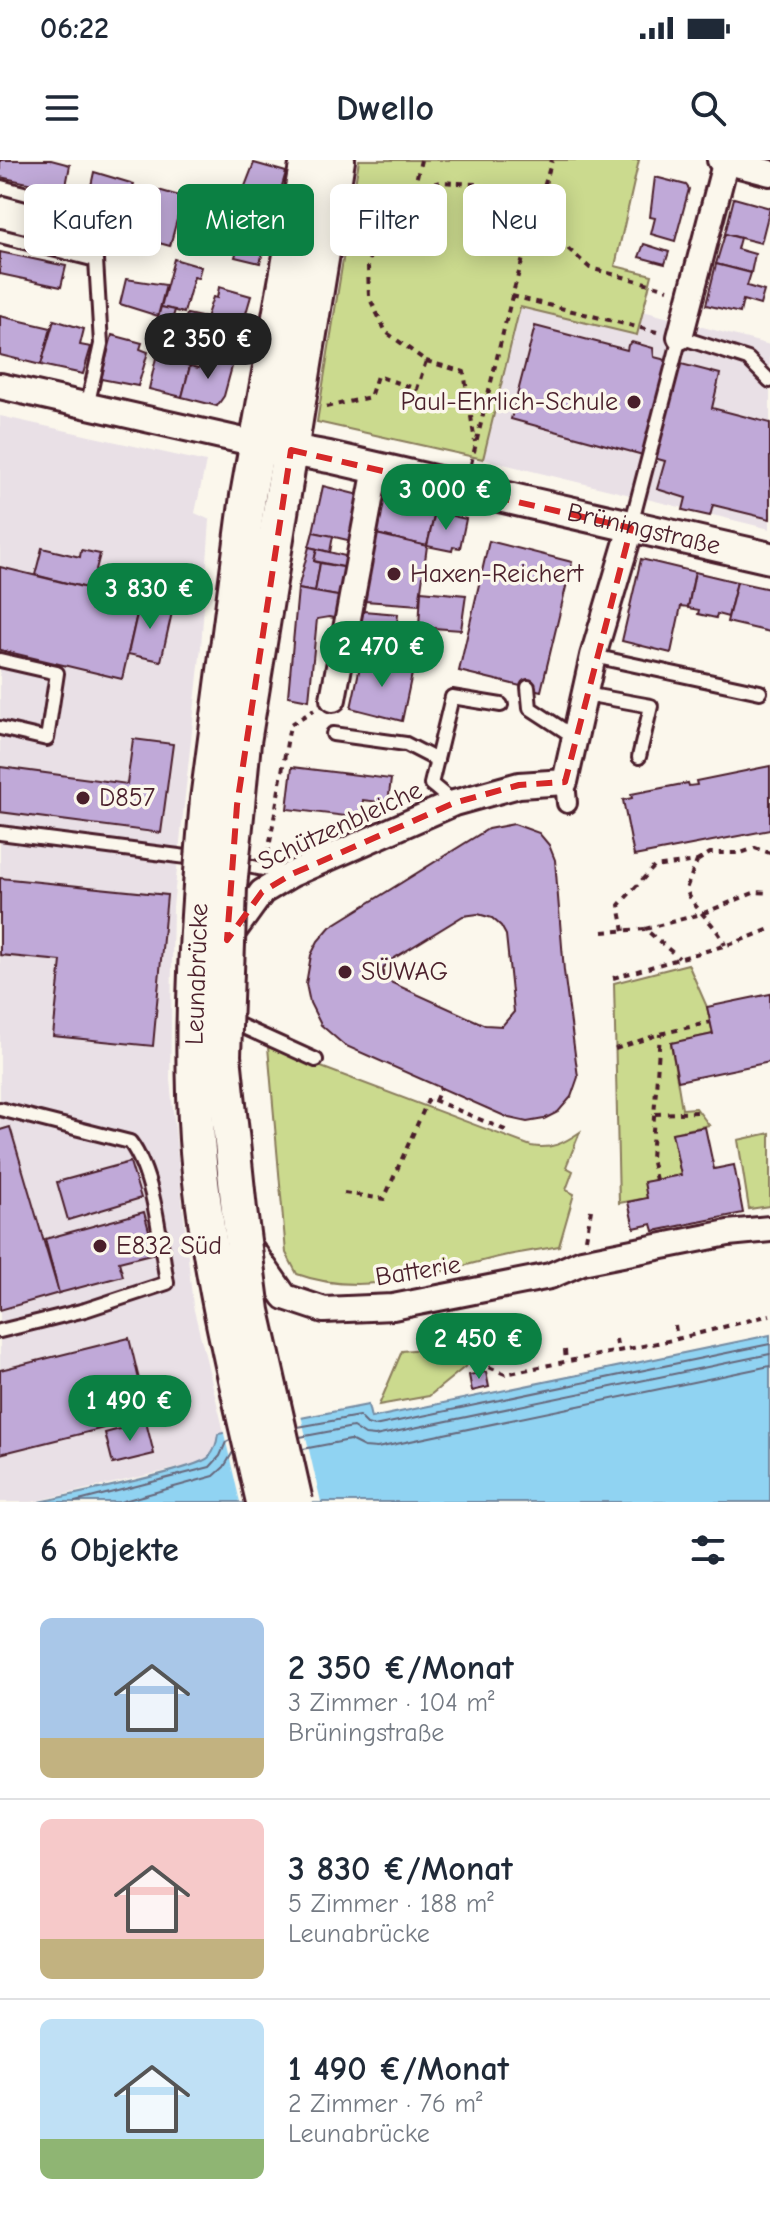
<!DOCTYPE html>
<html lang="de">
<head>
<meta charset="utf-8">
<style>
	body { margin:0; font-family:"Comic Neue",sans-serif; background:#f2f2f3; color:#1f2937; height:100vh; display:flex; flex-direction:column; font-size:30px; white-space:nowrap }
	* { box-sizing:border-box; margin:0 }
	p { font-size:26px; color:#747a83 }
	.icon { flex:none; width:44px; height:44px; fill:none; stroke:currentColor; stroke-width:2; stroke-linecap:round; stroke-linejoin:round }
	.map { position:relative; height:1342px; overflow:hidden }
	.side { display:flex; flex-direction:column; background:#fff; flex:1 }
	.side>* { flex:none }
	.banner { position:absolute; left:24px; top:24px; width:722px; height:72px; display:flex; gap:16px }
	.price { position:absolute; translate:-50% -68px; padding:0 18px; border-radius:28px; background:#0b8043; color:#fff; font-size:26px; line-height:52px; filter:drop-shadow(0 2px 4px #0008) }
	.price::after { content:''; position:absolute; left:50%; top:48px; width:24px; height:18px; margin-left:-12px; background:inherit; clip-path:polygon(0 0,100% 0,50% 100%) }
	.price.on { background:#222; color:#fff }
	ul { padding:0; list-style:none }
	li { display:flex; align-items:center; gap:24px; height:200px; padding:0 40px }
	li+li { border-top:2px solid #e0e1e3 }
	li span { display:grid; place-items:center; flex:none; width:224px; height:160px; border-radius:12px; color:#555 }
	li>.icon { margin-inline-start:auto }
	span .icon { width:96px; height:96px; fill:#fffc; stroke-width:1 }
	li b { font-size:34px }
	h2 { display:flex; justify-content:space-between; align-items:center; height:96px; padding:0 40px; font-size:34px }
	.chip { padding:0 28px; border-radius:12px; background:#fff; box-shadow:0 4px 20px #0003; font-size:28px; line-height:72px }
	.chip.on { background:#0b8043; color:#fff }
	.status { display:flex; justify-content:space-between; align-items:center; height:56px; padding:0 40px; background:#fff; direction:ltr }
	.status svg { height:22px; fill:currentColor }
	header { display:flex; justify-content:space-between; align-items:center; height:104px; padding:0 40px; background:#fff; font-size:36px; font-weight:600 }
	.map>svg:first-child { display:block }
	.built { fill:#e9e0e6 }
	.green { fill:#cbda8e; stroke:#8a7c5c; stroke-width:2 }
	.water { fill:#90d3f2; stroke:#748ba2; stroke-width:2 }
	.pier { fill:#fbf7ec }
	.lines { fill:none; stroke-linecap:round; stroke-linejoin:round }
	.shore { stroke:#66677b; stroke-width:2 }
	.building { fill:#c0a9d8; stroke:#4a1f2b; stroke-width:2; fill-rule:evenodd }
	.service-casing { stroke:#4a1f2b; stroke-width:18 }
	.pedestrian-casing { stroke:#4a1f2b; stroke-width:24 }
	.minor-casing { stroke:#4a1f2b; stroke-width:30 }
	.tertiary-casing { stroke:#4a1f2b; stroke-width:36 }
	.secondary-casing { stroke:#4a1f2b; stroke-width:40 }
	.path { stroke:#4a1f2b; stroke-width:4; stroke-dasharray:6 6; stroke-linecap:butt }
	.service { stroke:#fbf7ec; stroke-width:12 }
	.pedestrian { stroke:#fbf7ec; stroke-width:18 }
	.minor { stroke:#fbf7ec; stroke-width:24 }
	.tertiary { stroke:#fbf7ec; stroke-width:30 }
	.secondary { stroke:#fbf7ec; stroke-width:34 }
	.secondary-bridge-casing { stroke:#4a1f2b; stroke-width:40; stroke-linecap:butt }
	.secondary-bridge { stroke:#fbf7ec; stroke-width:34 }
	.marked { fill:none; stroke:#d62828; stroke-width:6; stroke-dasharray:16 10; stroke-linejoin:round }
	.poi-dot { fill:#4a1f2b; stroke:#fbf7ec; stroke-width:3 }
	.labels { text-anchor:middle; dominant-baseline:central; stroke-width:7; stroke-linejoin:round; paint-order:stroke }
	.poi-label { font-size:26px; fill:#4a1f2b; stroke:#fbf7ec; text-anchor:start }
	.street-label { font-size:26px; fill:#4a1f2b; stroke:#fbf7ec }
</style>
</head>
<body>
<div class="status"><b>06:22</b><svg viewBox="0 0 49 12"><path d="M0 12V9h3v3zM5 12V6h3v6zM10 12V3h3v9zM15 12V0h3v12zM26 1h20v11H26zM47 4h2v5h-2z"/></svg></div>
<header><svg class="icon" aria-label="menu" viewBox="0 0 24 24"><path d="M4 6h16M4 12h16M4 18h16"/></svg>Dwello<svg class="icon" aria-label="search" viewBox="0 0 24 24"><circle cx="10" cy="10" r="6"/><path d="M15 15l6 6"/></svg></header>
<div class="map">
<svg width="770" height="1342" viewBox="0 0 770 1342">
	<rect width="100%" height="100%" fill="#fbf7ec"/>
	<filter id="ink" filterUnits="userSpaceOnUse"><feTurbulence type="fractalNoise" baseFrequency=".0125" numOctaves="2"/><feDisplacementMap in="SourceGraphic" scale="16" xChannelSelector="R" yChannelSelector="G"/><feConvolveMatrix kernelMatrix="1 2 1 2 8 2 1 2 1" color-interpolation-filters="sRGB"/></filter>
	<g filter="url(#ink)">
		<g class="built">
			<polygon points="520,147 636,175 643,151 770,185 770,369 483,299"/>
			<polygon points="0,256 206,302 195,353 210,360 201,487 173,747 170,920 193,1146 230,1296 32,1342 0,1342"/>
		</g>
		<g class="green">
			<polygon points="359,0 639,0 615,106 652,115 637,175 520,147 483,299 317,262"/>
			<polygon points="688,804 707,847 713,874 671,883 682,949 696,948 709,965 672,973 681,1015 645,1022 647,1038 619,1043 614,823"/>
			<path d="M268,887L531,986C551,990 564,983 580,972L566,1007L573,1011L566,1030L574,1034L559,1086C540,1090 522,1092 503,1096C437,1111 365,1139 297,1114L286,1093Z"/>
			<polygon points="770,973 770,1046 749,1049 738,980"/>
			<polygon points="457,1186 471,1202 429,1236 379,1245 402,1191"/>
		</g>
		<path class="water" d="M770,1175V1342H39C65,1336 197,1310 209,1297C215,1291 217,1282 218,1274L368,1245L371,1258Z"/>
		<polygon class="pier" points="301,1255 321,1342 240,1342 223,1269"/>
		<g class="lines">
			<g class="shore">
				<polyline points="298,1267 359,1256 367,1264 374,1266 770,1184"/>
				<polyline points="300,1277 353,1267 365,1275 375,1276 770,1194"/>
				<polyline points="303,1289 350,1280 364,1287 377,1288 770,1206"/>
				<polyline points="75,1342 210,1307 220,1296 226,1282 230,1280"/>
				<polyline points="120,1342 214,1316 224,1307 233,1292"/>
			</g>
		</g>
		<g class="building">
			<polygon points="0,0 51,0 70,5 65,31 0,17"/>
			<polygon points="254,3 286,12 272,60 247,54 251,39 246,38 247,30 244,29"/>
			<polygon points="94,12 134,24 122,80 81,72"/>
			<polygon points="655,17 686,25 689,29 675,81 651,74 655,58 650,57"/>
			<polygon points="151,28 183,37 170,86 137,77"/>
			<polygon points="734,38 770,48 761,83 725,74"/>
			<polygon points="204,43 229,49 226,62 216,70 198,66"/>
			<polygon points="247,54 272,60 260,103 235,97"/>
			<polygon points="725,74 740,78 737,89 755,94 751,113 716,104"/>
			<polygon points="644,84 669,92 665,104 639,97"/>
			<polygon points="0,92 66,106 61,127 0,114"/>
			<polygon points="174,99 201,107 198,118 194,117 184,153 161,147"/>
			<polygon points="716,104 751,113 747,126 764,131 760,145 743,140 740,153 706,145"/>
			<polygon points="126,119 166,125 158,156 120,144"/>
			<polygon points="219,127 251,136 242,167 206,158 213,137 217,138"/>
			<polygon points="161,147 175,150 167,179 153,175"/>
			<polygon points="187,154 206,158 193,197 175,193"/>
			<polygon points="0,156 51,168 41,205 0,195"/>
			<polygon points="54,160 84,169 80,185 91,187 83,214 41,205"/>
			<polygon points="223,162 242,167 233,203 213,197"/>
			<polygon points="535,166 627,190 628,185 632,182 653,188 654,197 720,214 712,248 770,263 770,359 713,345 710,356 683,350 686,338 657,329 665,301 511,259"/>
			<polygon points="112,175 142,183 140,189 148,192 138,226 101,219"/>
			<polygon points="165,195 181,199 181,203 190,206 182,237 149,229 156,198 164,200"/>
			<polygon points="203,195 233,203 224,236 217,246 182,237 190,206 199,208"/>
			<polygon points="323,326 359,335 352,381 313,372"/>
			<polygon points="380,339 435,352 427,386 372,373"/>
			<polygon points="435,352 466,359 460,388 453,387 452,391 427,386"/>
			<polygon points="313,372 333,376 330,392 309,387"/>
			<polygon points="372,373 427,386 419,445 365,441 368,389"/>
			<polygon points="489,381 572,402 541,531 459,511"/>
			<polygon points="309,387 317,389 314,401 320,403 315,432 298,429"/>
			<polygon points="42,388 80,397 81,390 100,394 91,429 35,415"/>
			<polygon points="317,389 349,397 348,408 314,401"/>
			<polygon points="641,399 695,412 688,447 681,446 671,493 622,481"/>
			<polygon points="320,403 348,408 343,437 315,432"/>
			<polygon points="0,407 140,441 122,519 0,490"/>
			<polygon points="695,412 737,422 728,457 717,454 716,458 698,454 699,450 688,448"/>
			<polygon points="737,422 770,429 770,472 727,462"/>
			<polygon points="298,429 343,437 339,459 329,457 317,459 309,540 288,536"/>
			<polygon points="421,431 466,435 461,470 419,467"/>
			<polygon points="140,441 173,448 161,501 128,494"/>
			<polygon points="363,451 398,454 393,503 355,497"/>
			<polygon points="362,497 413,509 402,561 351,548"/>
			<polygon points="133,579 173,584 161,673 0,652 0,607 127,624"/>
			<polygon points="770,606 770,670 634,696 623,640 632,638 631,634 688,623 689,626 697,625 696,621"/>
			<polygon points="292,607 391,619 388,643 363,640 362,658 287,649"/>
			<path d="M514,664L539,673L549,685L555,700L564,811L578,917L571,937L558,952L544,959L527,962L509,958L344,885L321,865L310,843L306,824L311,795L318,781L330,767L488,669ZM478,754L492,758L501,766L506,775L514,852L502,866L485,865L390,822L383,816V809L388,802L463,756Z"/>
			<polygon points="0,718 167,735 153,886 53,876 61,801 0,795"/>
			<polygon points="770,834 770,902 678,921 671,883 713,874 707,847"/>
			<polygon points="10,967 59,1133 0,1150 0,970"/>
			<polygon points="705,967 714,1009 734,1005 743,1053 654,1071 652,1064 634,1068 628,1042 647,1038 644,1022 681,1015 672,973"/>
			<polygon points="130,1002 141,1038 68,1060 57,1022"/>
			<polygon points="144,1052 155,1093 119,1102 123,1116 59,1133 45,1079"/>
			<polygon points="129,1178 148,1257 0,1294 0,1210"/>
			<polygon points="486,1212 489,1227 472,1231 469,1215"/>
			<polygon points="146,1262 154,1294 113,1304 105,1273"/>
		</g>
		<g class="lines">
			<defs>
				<g id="service">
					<polyline points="0,29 1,27 77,47 67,93"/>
					<polyline points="0,76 96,100 101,184 87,247"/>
					<polyline points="631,365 680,177 748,199 770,221"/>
					<polyline points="593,496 760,532"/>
					<polyline points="0,500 57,513 47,579 0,568"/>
					<polyline points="528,527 530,548 576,578"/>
					<polyline points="585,534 651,546 639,597"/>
					<polyline points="333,574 406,584 437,600"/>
					<polyline points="454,643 431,624 452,537 501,545"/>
					<polyline points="0,673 202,699"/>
					<polyline points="232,703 289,714"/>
					<polyline points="228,860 316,900"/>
					<path d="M0,949L130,982C155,1015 160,1081 167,1123L85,1150L0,1171"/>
				</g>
				<polyline id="pedestrian" points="565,622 567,643"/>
				<g id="minor">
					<polyline points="720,0 770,13"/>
					<polyline points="680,177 726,0"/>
					<polyline points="0,226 257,284"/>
					<polyline points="333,539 376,308"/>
					<polyline points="226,782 262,732 292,714 454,643 519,625 565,622 593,496 631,368"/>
					<polyline points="245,1080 285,1137 324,1150 393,1147 550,1116 582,1102 728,1073 770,1069"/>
				</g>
				<g id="tertiary">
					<path id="s1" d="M269,286L329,297L770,398"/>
				</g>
				<g id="secondary">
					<polyline points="208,640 248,336 308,0"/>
					<polyline points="237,645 243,582 337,0"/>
				</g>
			</defs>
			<use href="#service" class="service-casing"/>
			<use href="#pedestrian" class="pedestrian-casing"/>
			<use href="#minor" class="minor-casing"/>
			<use href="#tertiary" class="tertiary-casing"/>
			<use href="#secondary" class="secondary-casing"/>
			<g class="path">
				<polyline points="414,29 421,0"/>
				<polyline points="512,136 657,172"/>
				<polyline points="426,201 464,212 475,282"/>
				<polyline points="326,247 370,237 377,216 417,229 426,201 386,172 369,137 368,107 374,73 391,51 414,29 440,22 476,24 514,40 590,108 668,129"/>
				<polyline points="471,304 512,136 552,0"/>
				<polyline points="268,694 290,565 314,550"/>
				<polyline points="697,701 710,693 741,693 755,688 770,693"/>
				<polyline points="645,769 701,754 756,732 770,733"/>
				<path d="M624,771L619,745L654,707L697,701L686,729C695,752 716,763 725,785"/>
				<polyline points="603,772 645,769 679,798"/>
				<polyline points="613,818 737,782 770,769"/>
				<polyline points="615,889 660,874 711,862"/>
				<polyline points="435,941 441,927"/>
				<polyline points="655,954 699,952"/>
				<polyline points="656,1020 651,998 660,874"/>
				<polyline points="344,1033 384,1039 429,938 510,972"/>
				<polyline points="586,1079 591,1050"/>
				<polyline points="431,1165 475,1201 505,1214 677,1179 770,1155"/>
				<polyline points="675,1165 677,1178"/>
				<polyline points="616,1179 618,1191"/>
				<polyline points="565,1190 566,1202"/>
			</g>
			<use href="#service" class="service"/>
			<use href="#pedestrian" class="pedestrian"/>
			<use href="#minor" class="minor"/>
			<use href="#tertiary" class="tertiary"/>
			<use href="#secondary" class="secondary"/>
			<defs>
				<g id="secondary-bridge">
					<path d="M208,640C198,752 190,866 197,979C206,1102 237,1222 264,1342"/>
					<polyline points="237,645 229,727 223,896 239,1050 252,1151 295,1342"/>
				</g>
			</defs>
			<use href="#secondary-bridge" class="secondary-bridge-casing"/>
			<use href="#secondary-bridge" class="secondary-bridge"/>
		</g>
	</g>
	<path class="marked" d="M291,290L631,368L565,622L519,625L454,643L292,714L262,732L227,780L237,645Z"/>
	<g class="poi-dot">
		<circle cx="634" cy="242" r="8"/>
		<circle cx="394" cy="414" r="8"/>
		<circle cx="83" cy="638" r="8"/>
		<circle cx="345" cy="812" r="8"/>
		<circle cx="100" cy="1086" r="8"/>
	</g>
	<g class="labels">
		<g class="poi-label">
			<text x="618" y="242" text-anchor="end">Paul-Ehrlich-Schule</text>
			<text x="410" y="414">Haxen-Reichert</text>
			<text x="99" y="638">D857</text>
			<text x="361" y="812">SÜWAG</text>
			<text x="116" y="1086">E832 Süd</text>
		</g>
		<g class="street-label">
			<text stroke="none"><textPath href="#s1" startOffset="384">Brüningstraße</textPath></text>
			<text transform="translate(340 666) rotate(-25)">Schützenbleiche</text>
			<text transform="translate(197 814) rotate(-88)">Leunabrücke</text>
			<text transform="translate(418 1111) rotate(-9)">Batterie</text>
		</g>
	</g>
</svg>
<b class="price on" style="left:208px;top:221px">2 350 €</b>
<b class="price" style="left:446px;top:372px">3 000 €</b>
<b class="price" style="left:150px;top:471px">3 830 €</b>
<b class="price" style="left:382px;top:529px">2 470 €</b>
<b class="price" style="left:479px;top:1221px">2 450 €</b>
<b class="price" style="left:130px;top:1283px">1 490 €</b>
<div class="banner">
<a class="chip">Kaufen</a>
<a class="chip on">Mieten</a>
<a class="chip">Filter</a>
<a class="chip">Neu</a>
</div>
</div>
<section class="side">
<h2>6 Objekte<svg class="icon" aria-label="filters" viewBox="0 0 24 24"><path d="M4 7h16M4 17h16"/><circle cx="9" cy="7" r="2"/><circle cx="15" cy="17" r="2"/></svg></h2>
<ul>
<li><span style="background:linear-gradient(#a9c7e8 75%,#c2b280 0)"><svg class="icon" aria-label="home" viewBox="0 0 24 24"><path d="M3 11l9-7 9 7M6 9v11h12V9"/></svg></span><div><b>2 350 €/Monat</b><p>3 Zimmer · 104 m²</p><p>Brüningstraße</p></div></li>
<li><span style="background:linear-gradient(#f6c9c9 75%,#c2b280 0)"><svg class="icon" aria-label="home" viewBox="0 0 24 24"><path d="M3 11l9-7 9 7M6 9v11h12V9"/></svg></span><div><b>3 830 €/Monat</b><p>5 Zimmer · 188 m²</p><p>Leunabrücke</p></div></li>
<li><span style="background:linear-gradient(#bfe0f5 75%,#8fb573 0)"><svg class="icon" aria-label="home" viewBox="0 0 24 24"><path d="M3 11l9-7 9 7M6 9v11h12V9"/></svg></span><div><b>1 490 €/Monat</b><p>2 Zimmer · 76 m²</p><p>Leunabrücke</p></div></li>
</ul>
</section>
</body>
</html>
